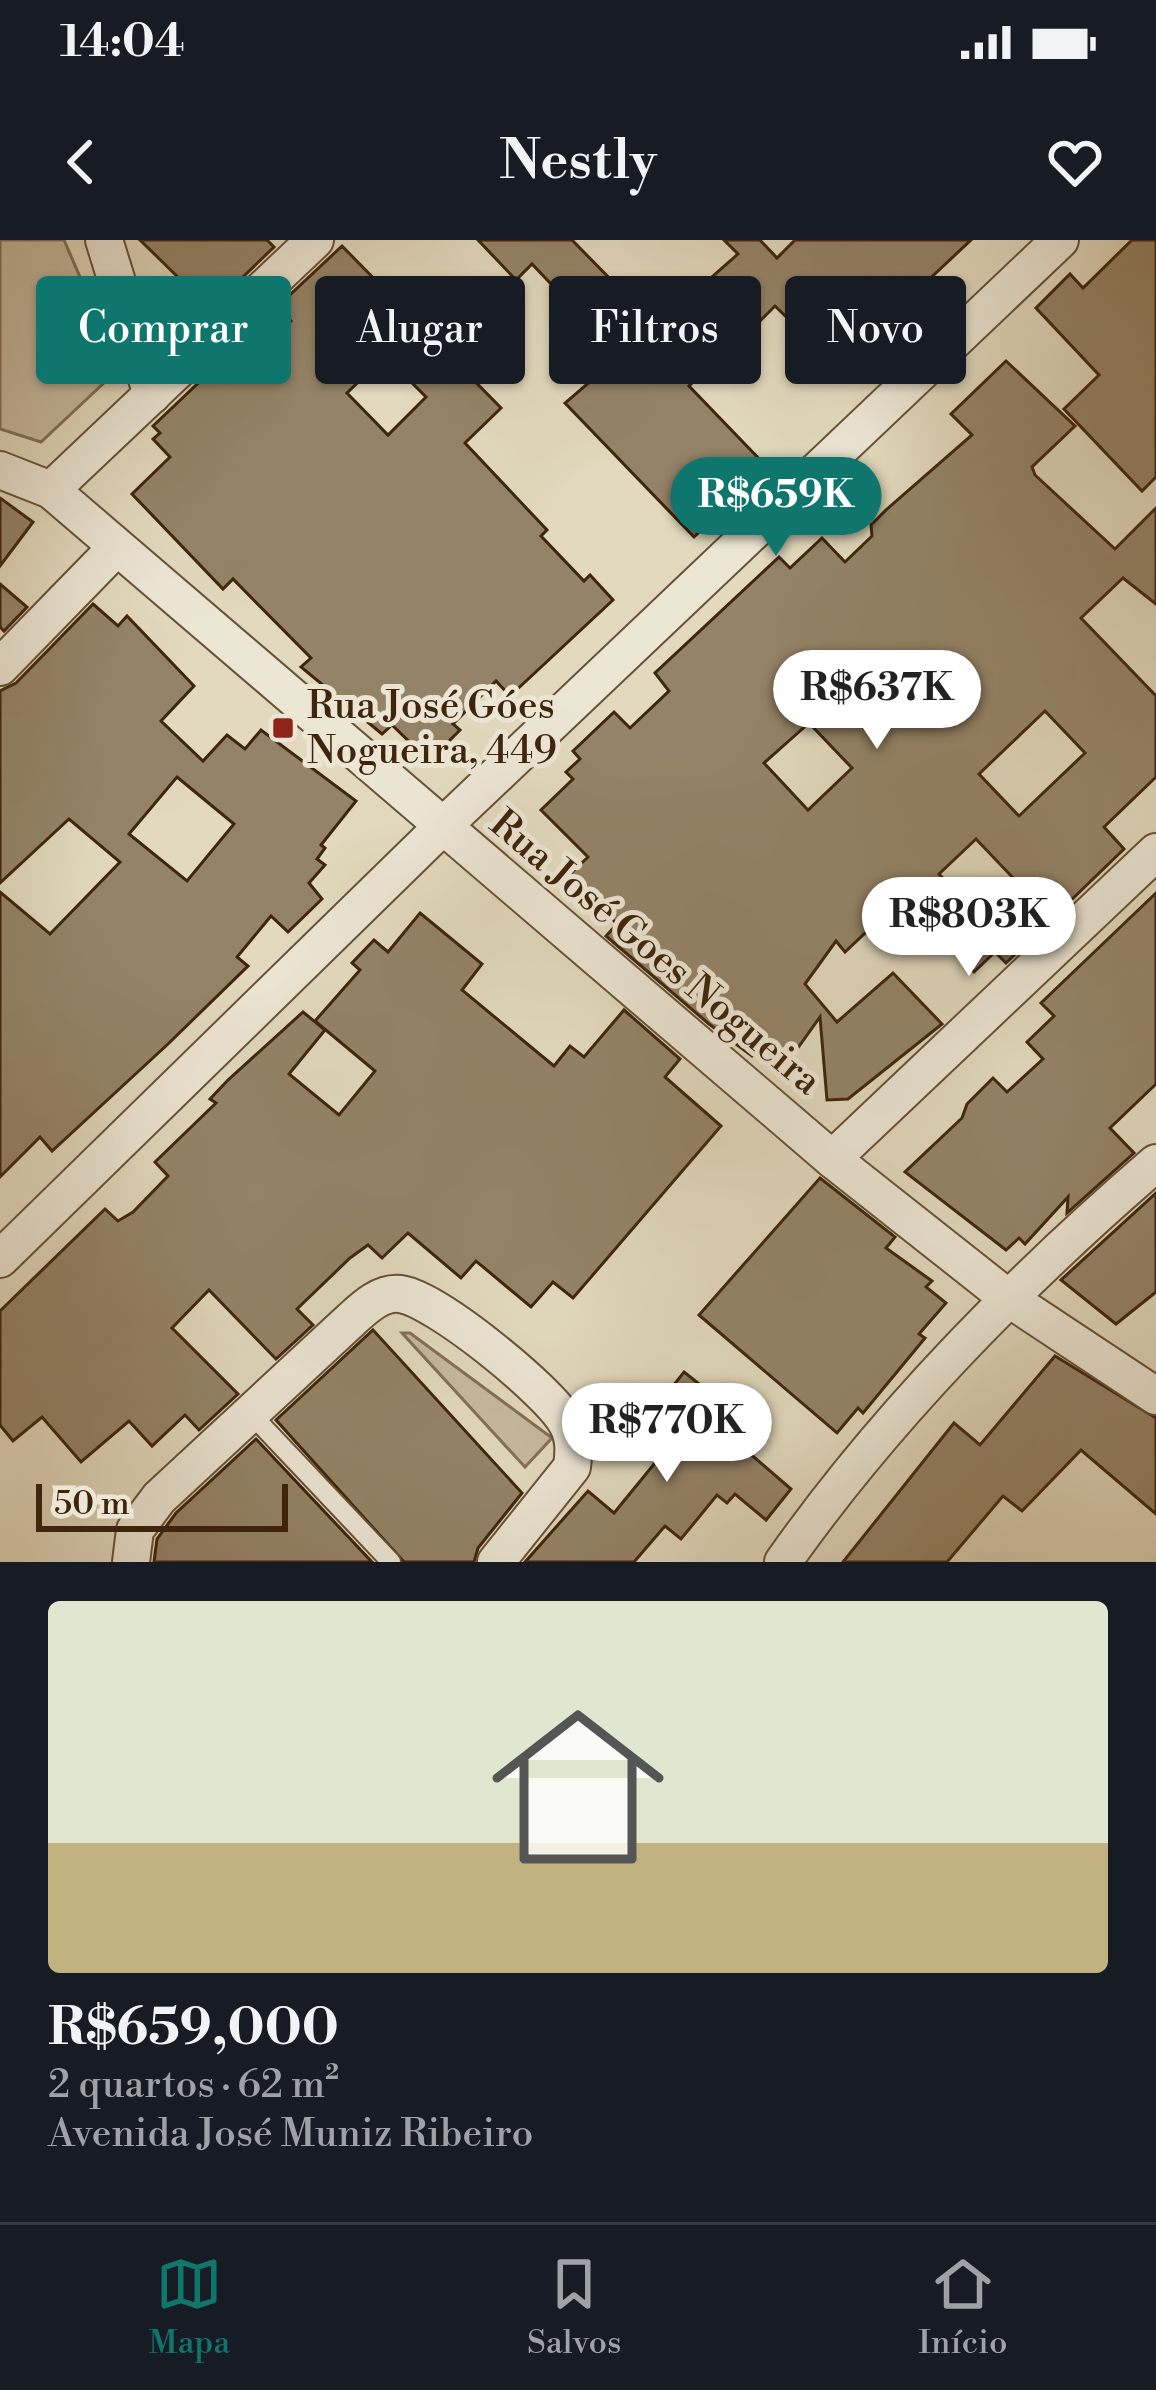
<!DOCTYPE html>
<html lang="pt">
<head>
<meta charset="utf-8">
<style>
	body { margin:0; font-family:"Libre Bodoni",serif; background:#242831; color:#f1f3f6; height:100vh; display:flex; flex-direction:column; font-size:45px; white-space:nowrap }
	* { box-sizing:border-box; margin:0 }
	p { font-size:39px; color:#9ea1a6 }
	.icon { flex:none; width:66px; height:66px; fill:none; stroke:currentColor; stroke-width:2; stroke-linecap:round; stroke-linejoin:round }
	.map { position:relative; height:1322px; overflow:hidden }
	.drawer { display:flex; flex-direction:column; background:#171b24; flex:1 }
	.drawer>* { flex:none }
	.guide { position:absolute; left:36px; top:36px; width:1086px; height:108px; display:flex; gap:24px }
	.scale { position:absolute; left:36px; bottom:30px; width:252px; box-sizing:border-box; padding-left:12px; border:6px solid #3f250b; border-top:0; font-size:33px; line-height:42px; white-space:nowrap; color:#3f250b; -webkit-text-stroke:9px #ece6d5; paint-order:stroke }
	.price { position:absolute; translate:-50% -102px; padding:0 27px; border-radius:42px; background:#fff; color:#222; font-size:39px; line-height:78px; filter:drop-shadow(0 3px 6px #0008) }
	.price::after { content:''; position:absolute; left:50%; top:72px; width:36px; height:27px; margin-left:-18px; background:inherit; clip-path:polygon(0 0,100% 0,50% 100%) }
	.price.active { background:#0f766e; color:#fff }
	ul { padding:0; list-style:none }
	li { display:grid; align-content:center; gap:24px; height:636px; padding:0 48px }
	li span { display:grid; place-items:center; height:372px; border-radius:12px; color:#555 }
	li>.icon { margin-inline-start:auto }
	span .icon { width:216px; height:216px; fill:#fffc; stroke-width:1 }
	li b { font-size:51px }
	.chip { padding:0 42px; border-radius:12px; background:#171b24; box-shadow:0 3px 9px #0004; font-size:42px; line-height:108px }
	.chip.active { background:#0f766e; color:#fff }
	.status { display:flex; justify-content:space-between; align-items:center; height:84px; padding:0 60px; background:#171b24; direction:ltr }
	.status svg { height:33px; fill:currentColor }
	header { display:flex; justify-content:space-between; align-items:center; height:156px; padding:0 48px; background:#171b24; font-size:54px; font-weight:600 }
	.tabs { display:flex; justify-content:space-around; align-items:center; height:168px; border-top:3px solid #363941; background:#171b24; font-size:33px; color:#9ea1a6 }
	.tabs a { display:grid; justify-items:center; gap:6px }
	.tabs .active { color:#0f766e }
	.map>svg:first-child { display:block }
	.green { fill:#c6baa0; stroke:#827056; stroke-width:3 }
	.building { fill:#948368; stroke:#3f250b; stroke-width:3; fill-rule:evenodd }
	.lines { fill:none; stroke-linecap:round; stroke-linejoin:round }
	.service-casing { stroke:#685238; stroke-width:22 }
	.minor-casing { stroke:#685238; stroke-width:40 }
	.service { stroke:#ece6d5; stroke-width:18 }
	.minor { stroke:#ece6d5; stroke-width:36 }
	.poi-dot { fill:#8f2418; stroke:#ece6d5; stroke-width:4.5 }
	.labels { text-anchor:middle; dominant-baseline:central; stroke-width:10; stroke-linejoin:round; paint-order:stroke }
	.poi-label { font-size:39px; fill:#3f250b; stroke:#ece6d5; text-anchor:start }
	.street-label { font-size:39px; fill:#3f250b; stroke:#ece6d5 }
</style>
</head>
<body>
<div class="status"><b>14:04</b><svg viewBox="0 0 49 12"><path d="M0 12V9h3v3zM5 12V6h3v6zM10 12V3h3v9zM15 12V0h3v12zM26 1h20v11H26zM47 4h2v5h-2z"/></svg></div>
<header><svg class="icon" aria-label="back" viewBox="0 0 24 24"><path d="M15 5l-7 7 7 7"/></svg>Nestly<svg class="icon" aria-label="heart" viewBox="0 0 24 24"><path d="M12 20l-8-8c-3-5 5-10 8-4 3-6 11-1 8 4z"/></svg></header>
<div class="map">
<svg width="1156" height="1322" viewBox="0 0 1156 1322">
	<rect width="100%" height="100%" fill="#e2d9be"/>
	<filter id="stains"><feTurbulence type="fractalNoise" baseFrequency=".00167" numOctaves="4"/><feColorMatrix values="0 0 0 0 .2 0 0 0 0 .09 0 0 0 0 .02 0 0 0 .5 -.17"/></filter>
	<radialGradient id="worn" r=".72"><stop offset=".6" stop-color="#630" stop-opacity="0"/><stop offset="1" stop-color="#630" stop-opacity=".3"/></radialGradient>
	<g class="green">
		<polygon points="0,0 64,0 93,67 106,141 41,202 0,189"/>
		<polygon points="402,1093 410,1093 552,1198 525,1227"/>
	</g>
	<g class="building">
		<polygon points="140,0 267,0 274,7 193,85 171,61 187,46"/>
		<polygon points="478,0 572,0 622,51 572,98 553,78 569,63 532,24 516,40"/>
		<polygon points="724,0 760,0 777,18 795,0 971,0 922,46 928,52 863,106 832,74 808,98 775,66 751,90 705,43 738,14"/>
		<polygon points="1132,0 1156,0 1156,237 1142,251 1064,169 1099,135 1036,68 1070,34 1083,48"/>
		<path d="M342,6L501,168L465,203L547,290L541,296L584,341L590,335L613,360L510,456L496,441L453,484L460,490L436,514L419,511L392,485L382,494L301,427L311,418L233,339L223,349L132,254L170,217L153,199L160,193L153,186L230,113L243,127L291,81L277,67ZM385,116L426,157L388,195L347,153Z"/>
		<polygon points="642,97 655,110 666,100 700,135 689,146 767,227 694,297 565,163"/>
		<path d="M1006,121L1075,186L1032,227L1035,235L1115,309L1156,268V364L1123,338L1081,378L1156,456V537L1104,587L1124,609L1006,723L995,712L974,732L925,681L919,687L897,663L845,712L836,701L805,744L837,782L893,733L942,784L848,859L827,860L820,777L792,816L787,812L783,818L762,802L752,816L709,784L606,696L617,684L570,634L588,617L541,570L573,539L566,532L580,519L573,511L614,472L630,488L669,451L655,433L779,317L790,328L822,298L845,322L872,296L871,285L887,269L972,195L951,174ZM1045,471L1085,513L1019,576L979,534ZM809,483L852,528L808,570L764,523ZM976,599L1017,642L979,677L939,634Z"/>
		<polygon points="0,258 33,282 0,326"/>
		<polygon points="0,344 27,367 4,391 0,387"/>
		<path d="M93,364L118,386L127,376L194,446L161,481L203,521L227,495L245,509L261,490L356,561L321,605L325,608L317,619L325,625L309,643L322,659L288,692L271,676L237,717L248,726L168,804L52,911L40,897L0,937V652L50,694L120,622L69,579L0,643V451L16,443ZM177,537L234,584L187,641L129,594Z"/>
		<polygon points="1156,653 1156,844 1110,888 1134,913 1067,973 1068,957 1025,1004 1019,998 1006,1010 905,932 962,878 967,864 993,838 1007,852 1043,819 1027,802 1054,776 1041,763"/>
		<polygon points="420,673 482,724 462,750 554,826 570,806 584,817 624,770 680,819 665,837 721,886 573,1058 553,1042 531,1067 476,1021 461,1038 408,993 382,1018 368,1005 350,1018 297,1069 313,1085 276,1119 209,1050 172,1088 238,1154 199,1190 185,1175 152,1206 129,1181 81,1222 42,1177 13,1201 0,1185 0,1071 105,969 118,981 133,972 168,936 155,922 216,863 210,859 228,840 303,772 325,790 289,834 339,875 375,831 315,781 360,730 352,723 374,700 388,712"/>
		<polygon points="820,938 895,997 886,1008 932,1041 926,1047 946,1063 919,1094 925,1098 863,1173 858,1168 837,1193 699,1075"/>
		<polygon points="1156,953 1156,1052 1116,1084 1061,1040"/>
		<polygon points="373,1090 522,1253 478,1308 474,1322 404,1322 276,1180"/>
		<polygon points="1055,1116 1156,1178 1156,1274 1081,1210 1022,1271 1003,1256 947,1322 843,1322 954,1183 980,1205"/>
		<polygon points="684,1132 723,1163 711,1180 791,1249 766,1280 735,1254 727,1263 717,1255 681,1299 665,1286 634,1322 525,1322 588,1251 614,1273 664,1212 638,1190"/>
		<polygon points="256,1199 372,1322 154,1322 157,1299 176,1273"/>
	</g>
	<g class="lines">
		<defs>
			<polyline id="service" points="251,1174 391,1322"/>
			<g id="minor">
				<polyline points="104,0 152,155"/>
				<polyline points="0,230 51,250 832,919 1008,1058 1156,1156"/>
				<polyline points="51,250 315,0"/>
				<polyline points="0,427 115,309"/>
				<polyline points="832,919 1156,612"/>
				<polyline points="0,1019 442,587 1060,0"/>
				<path d="M131,1322L135,1290L159,1258L352,1079C365,1067 381,1052 400,1054C435,1058 549,1151 566,1182C575,1197 574,1211 572,1227L496,1322"/>
				<path d="M783,1322C888,1173 1018,1042 1156,923"/>
			</g>
		</defs>
		<use href="#service" class="service-casing"/>
		<use href="#minor" class="minor-casing"/>
		<use href="#service" class="service"/>
		<use href="#minor" class="minor"/>
	</g>
	<rect class="poi-dot" x="271" y="476" width="24" height="24" rx="6"/>
	<g class="labels">
		<g class="poi-label">
			<text x="307" y="466">Rua José Góes<tspan x="307" dy="45">Nogueira, 449</tspan></text>
		</g>
		<g class="street-label">
			<text transform="translate(655 713) rotate(40)">Rua José Goes Nogueira</text>
		</g>
	</g>
	<rect width="100%" height="100%" filter="url(#stains)"/>
	<rect width="100%" height="100%" fill="url(#worn)"/>
</svg>
<div class="scale">50 m</div>
<b class="price active" style="left:776px;top:319px">R$659K</b>
<b class="price" style="left:877px;top:512px">R$637K</b>
<b class="price" style="left:969px;top:739px">R$803K</b>
<b class="price" style="left:667px;top:1245px">R$770K</b>
<div class="guide">
<a class="chip active">Comprar</a>
<a class="chip">Alugar</a>
<a class="chip">Filtros</a>
<a class="chip">Novo</a>
</div>
</div>
<section class="drawer">
<ul>
<li><span style="background:linear-gradient(#dfe7d0 65%,#c2b280 0)"><svg class="icon" aria-label="home" viewBox="0 0 24 24"><path d="M3 11l9-7 9 7M6 9v11h12V9"/></svg></span><div><b>R$659,000</b><p>2 quartos · 62 m²</p><p>Avenida José Muniz Ribeiro</p></div></li>
</ul>
</section>
<nav class="tabs">
<a class="active"><svg class="icon" aria-label="map" viewBox="0 0 24 24"><path d="M3 6l6-2 6 2 6-2v14l-6 2-6-2-6 2zM9 4v14M15 6v14"/></svg>Mapa</a>
<a><svg class="icon" aria-label="saved" viewBox="0 0 24 24"><path d="M7 4h10v16l-5-4-5 4z"/></svg>Salvos</a>
<a><svg class="icon" aria-label="home" viewBox="0 0 24 24"><path d="M3 11l9-7 9 7M6 9v11h12V9"/></svg>Início</a>
</nav>
</body>
</html>
